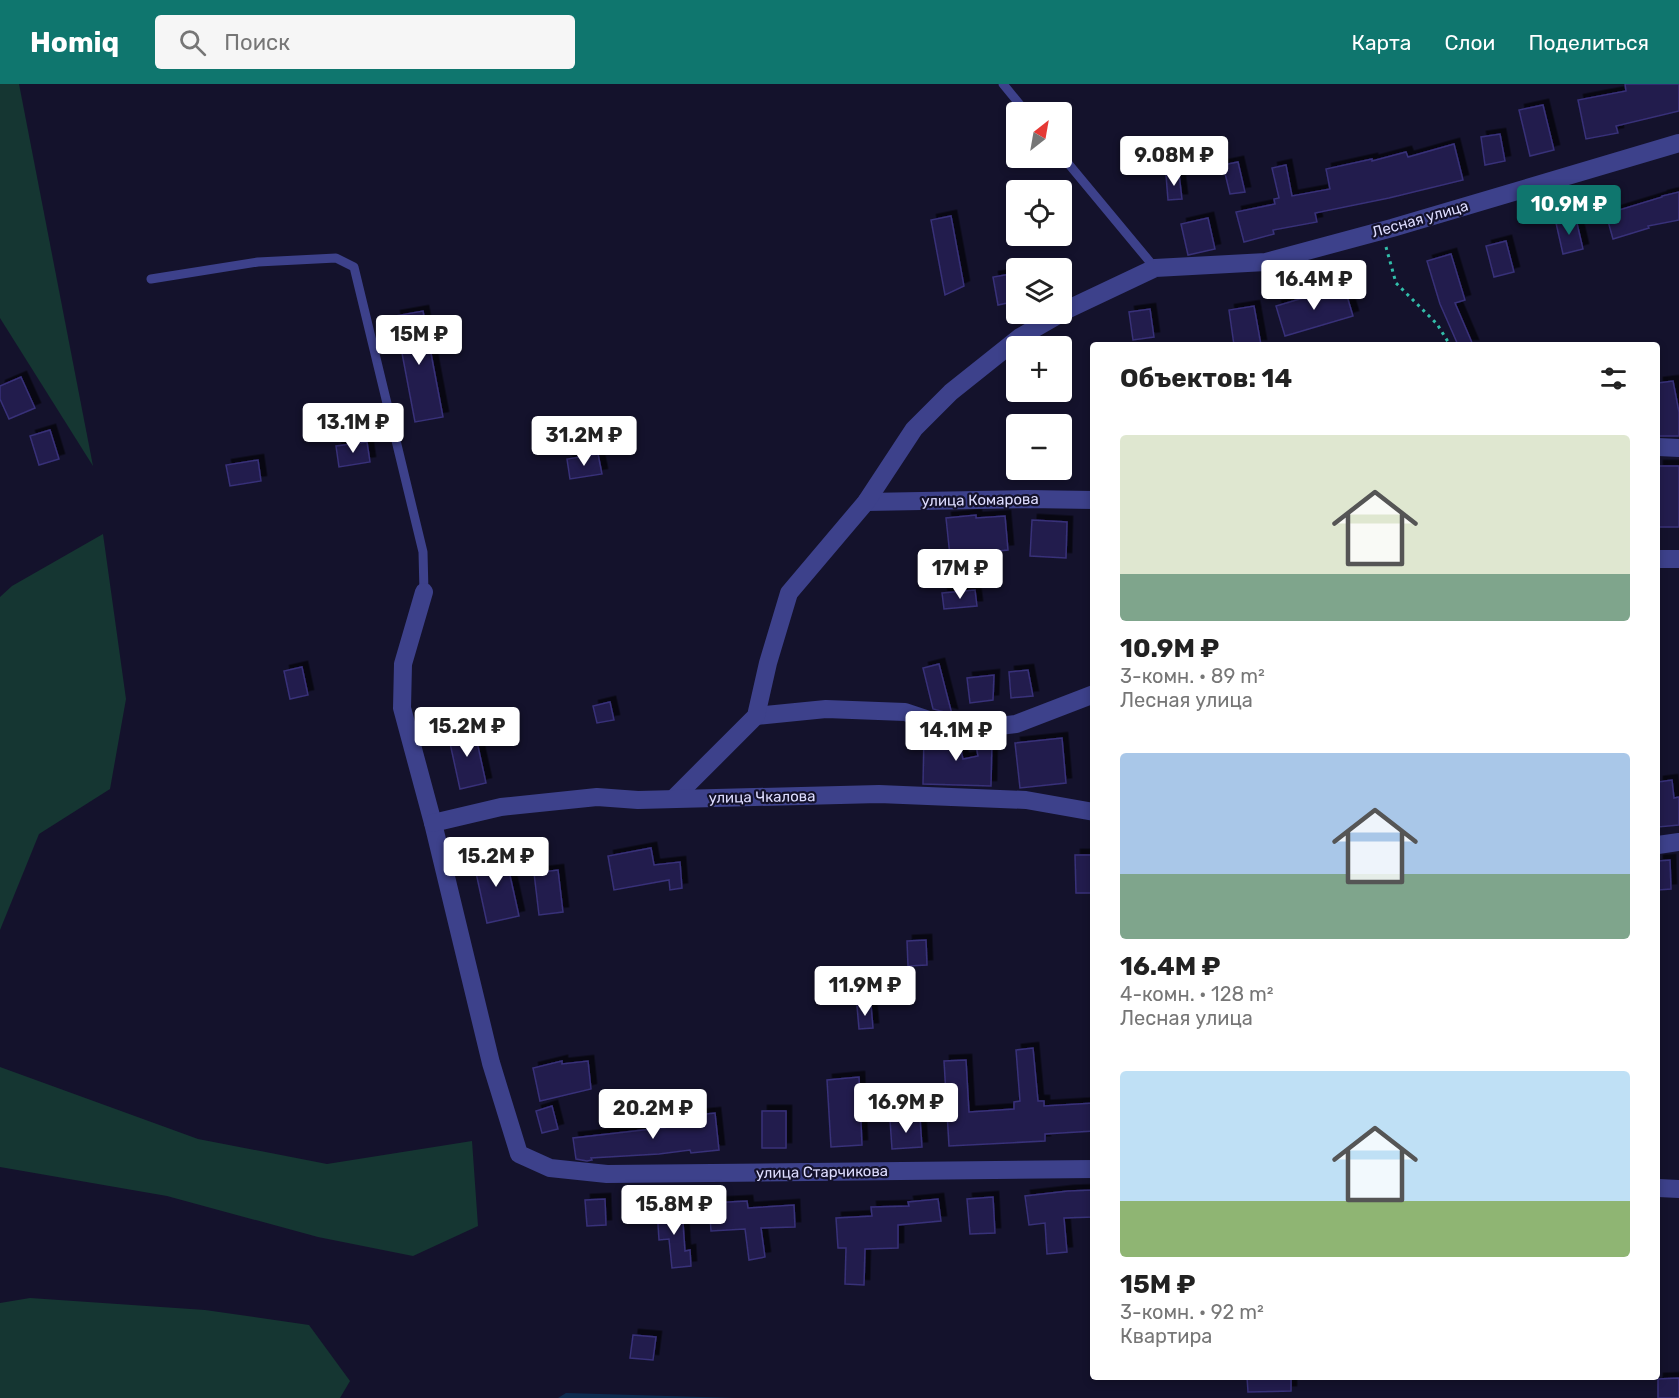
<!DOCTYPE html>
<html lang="ru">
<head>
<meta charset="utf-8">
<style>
	body { margin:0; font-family:Rubik,sans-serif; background:#f6f6f6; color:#222; height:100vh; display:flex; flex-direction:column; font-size:22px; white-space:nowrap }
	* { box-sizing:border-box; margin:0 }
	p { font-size:20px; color:#767676 }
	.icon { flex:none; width:33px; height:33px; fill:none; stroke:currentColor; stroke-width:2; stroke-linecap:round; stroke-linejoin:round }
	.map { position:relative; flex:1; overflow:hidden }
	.side { position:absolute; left:1090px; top:258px; width:570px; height:1038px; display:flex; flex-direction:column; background:#fff; border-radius:6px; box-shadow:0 3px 9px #0003 }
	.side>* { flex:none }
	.needle { width:39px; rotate:31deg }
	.controls { position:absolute; left:1006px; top:18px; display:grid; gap:12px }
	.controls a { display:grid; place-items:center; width:66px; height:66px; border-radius:6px; background:#fff; box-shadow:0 3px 9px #0003; font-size:30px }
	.price { position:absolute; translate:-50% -51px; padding:0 14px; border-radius:6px; background:#fff; color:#222; font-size:20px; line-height:39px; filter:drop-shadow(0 2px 3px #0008) }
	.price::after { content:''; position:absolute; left:50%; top:36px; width:18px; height:14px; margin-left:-9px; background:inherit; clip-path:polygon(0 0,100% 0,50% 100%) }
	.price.on { background:#0f766e; color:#fff }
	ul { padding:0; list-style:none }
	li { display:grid; align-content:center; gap:12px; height:318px; padding:0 30px }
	li span { display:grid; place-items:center; height:186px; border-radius:6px; color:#555 }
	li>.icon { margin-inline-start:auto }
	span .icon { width:108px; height:108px; fill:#fffc; stroke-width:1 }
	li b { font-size:26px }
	h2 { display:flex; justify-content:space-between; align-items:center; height:72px; padding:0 30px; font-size:26px }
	header { display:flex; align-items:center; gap:36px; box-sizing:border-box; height:84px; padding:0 30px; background:#0f766e; color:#fff }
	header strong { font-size:28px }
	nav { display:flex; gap:33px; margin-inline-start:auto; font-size:21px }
	.search { width:420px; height:54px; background:#f6f6f6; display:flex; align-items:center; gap:15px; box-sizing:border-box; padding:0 21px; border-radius:6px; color:#767676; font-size:22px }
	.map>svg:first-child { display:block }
	.green { fill:#153632 }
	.water { fill:#0e2b4f }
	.building { fill:#231e4d; stroke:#383079; stroke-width:1.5; filter:url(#shadow) }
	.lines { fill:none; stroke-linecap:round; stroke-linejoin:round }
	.path { stroke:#32beaa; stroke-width:3; stroke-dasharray:3 4.5; stroke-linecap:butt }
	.lane { stroke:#3d418b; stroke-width:9 }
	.street { stroke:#3d418b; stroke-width:18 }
	.labels { text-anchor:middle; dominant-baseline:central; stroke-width:4.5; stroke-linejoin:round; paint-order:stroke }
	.street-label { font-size:15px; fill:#deddff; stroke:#14122c }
</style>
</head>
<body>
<header>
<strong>Homiq</strong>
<div class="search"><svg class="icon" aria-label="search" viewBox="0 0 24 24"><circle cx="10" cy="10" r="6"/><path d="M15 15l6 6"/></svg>Поиск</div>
<nav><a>Карта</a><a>Слои</a><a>Поделиться</a></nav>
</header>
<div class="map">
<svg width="1679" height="1314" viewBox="0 0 1679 1314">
	<defs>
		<filter id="shadow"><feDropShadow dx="5.5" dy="-5.5" stdDeviation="0" flood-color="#0009"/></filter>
	</defs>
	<rect width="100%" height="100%" fill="#14122c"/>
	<g class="green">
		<polygon points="0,0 19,0 93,382 0,234"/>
		<polygon points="103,450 126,615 110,705 39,750 0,846 0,513 12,502"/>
		<polygon points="0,983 198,1055 327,1080 472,1057 478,1142 413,1172 318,1153 167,1112 0,1083"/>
		<polygon points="30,1214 205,1226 309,1241 350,1297 340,1314 0,1314 0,1219"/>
	</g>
	<polygon class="water" points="566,1309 736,1314 739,1314 558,1314"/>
	<g class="building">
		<polygon points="1625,0 1679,0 1679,27 1616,42 1618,49 1586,55 1578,16 1626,7"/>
		<polygon points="1543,21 1554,66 1530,72 1519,26"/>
		<polygon points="1500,50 1505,77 1485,81 1481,53"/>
		<polygon points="1454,60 1463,96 1389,114 1315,129 1317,138 1273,146 1274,150 1244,158 1236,128 1275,120 1274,115 1279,114 1272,84 1286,81 1292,112 1330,105 1326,85 1372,75 1372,77 1406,68 1408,73"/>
		<polygon points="1238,78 1245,108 1230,110 1223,81"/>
		<polygon points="1179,90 1182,115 1168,116 1166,91"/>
		<polygon points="1679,108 1679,136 1648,142 1649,144 1613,155 1606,130 1662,113 1662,112"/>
		<polygon points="951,132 964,202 945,211 931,136"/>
		<polygon points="1208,134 1215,165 1188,171 1181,140"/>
		<polygon points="1576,135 1583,165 1563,170 1556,139"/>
		<polygon points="1506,157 1514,188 1494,193 1486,162"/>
		<polygon points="1451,170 1465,216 1455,219 1473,261 1458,261 1440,220 1427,177"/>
		<polygon points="1017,189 1017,217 998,221 993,193"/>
		<polygon points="1344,202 1353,232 1285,252 1276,222"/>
		<polygon points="1254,222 1261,261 1234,261 1229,226"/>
		<polygon points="1150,225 1154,253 1133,256 1129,228"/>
		<polygon points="423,227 443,333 415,338 395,232"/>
		<polygon points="21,293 35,324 9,335 0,315 0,302"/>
		<polygon points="1673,297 1679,328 1679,352 1658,352 1658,299"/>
		<polygon points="50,346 59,375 39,381 30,352"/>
		<polygon points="367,358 370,378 339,383 336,362"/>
		<polygon points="598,370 602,390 570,395 567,375"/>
		<polygon points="258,376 261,397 230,402 226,381"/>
		<rect x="1658" y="382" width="21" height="61"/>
		<polygon points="976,431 976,434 1005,432 1008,466 950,472 946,434"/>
		<polygon points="1032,436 1067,438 1066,474 1030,472"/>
		<polygon points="975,506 977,522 944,525 942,509"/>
		<polygon points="939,580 948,615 952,630 933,625 923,584"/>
		<polygon points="302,583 308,611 290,615 284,587"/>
		<polygon points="1028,586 1033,612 1011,614 1009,588"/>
		<polygon points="994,591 993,616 970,619 967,594"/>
		<polygon points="610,618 614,636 597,639 593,622"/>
		<polygon points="474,644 486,699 460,705 448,650"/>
		<polygon points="924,651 939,651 958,654 963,675 978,672 975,656 992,654 991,702 923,700"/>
		<polygon points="1062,654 1066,699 1020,704 1015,659"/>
		<polygon points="1672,696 1674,714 1679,713 1679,741 1658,743 1658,698"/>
		<polygon points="651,764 654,781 680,778 682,804 670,806 669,796 614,806 608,772"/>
		<polygon points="505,769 519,832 487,839 473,775"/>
		<polygon points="1075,771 1094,771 1094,809 1076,809"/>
		<polygon points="1670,776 1671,805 1658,806 1658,777"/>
		<polygon points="558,786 563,828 539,831 534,789"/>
		<polygon points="926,856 927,881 908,882 907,857"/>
		<polygon points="871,921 873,944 859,945 857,922"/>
		<polygon points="1033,964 1038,1017 1044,1017 1044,1022 1094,1019 1094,1047 1045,1050 1045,1057 949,1062 944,977 966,976 969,1028 1014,1025 1014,1018 1020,1017 1016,966"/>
		<polygon points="562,977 562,980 588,977 591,1005 540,1017 533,984"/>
		<polygon points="859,993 862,1061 831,1063 827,996"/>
		<polygon points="552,1022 558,1045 542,1049 536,1027"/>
		<rect x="762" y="1027" width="24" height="37"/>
		<polygon points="715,1029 719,1066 691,1069 690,1066 659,1070 591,1074 592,1076 587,1077 576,1075 573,1054 669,1043 669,1036 687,1034 687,1032"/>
		<polygon points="920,1034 922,1063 892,1065 890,1036"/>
		<polygon points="1094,1106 1094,1133 1064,1134 1067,1168 1047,1170 1045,1139 1029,1141 1025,1112 1068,1107"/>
		<polygon points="993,1113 995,1149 970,1150 967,1115"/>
		<polygon points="605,1115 606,1141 587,1142 585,1116"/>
		<polygon points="938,1115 941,1137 898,1141 898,1164 865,1165 864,1201 845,1200 846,1164 838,1164 836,1134 872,1132 871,1123 909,1122 908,1118"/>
		<polygon points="747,1117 748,1124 794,1121 795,1143 761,1144 765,1173 749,1176 745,1145 711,1147 709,1119"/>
		<polygon points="682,1124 685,1167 690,1166 691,1182 672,1184 669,1155 659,1156 657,1125"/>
		<polygon points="633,1251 656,1253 653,1276 630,1274"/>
		<polygon points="1247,1293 1291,1293 1291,1307 1248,1308"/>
		<polygon points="1679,1294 1679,1314 1658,1314 1658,1295"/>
	</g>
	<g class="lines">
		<polyline class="path" points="1386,163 1396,199 1437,240 1450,261"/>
		<g class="lane">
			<polyline points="1003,0 1026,28"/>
			<polyline points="1062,72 1155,184"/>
			<polyline points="151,195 258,178 336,174 354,183 423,468 424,508"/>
		</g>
		<g class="street">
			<polyline points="1062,228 1155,184 1266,178 1392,144 1679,59"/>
			<polyline points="1658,363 1679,364"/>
			<polyline points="866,418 1027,415 1094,416"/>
			<polyline points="1658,475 1679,475"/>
			<polyline points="424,508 403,580 402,624 433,739 491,979 519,1070 550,1084 607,1090 1094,1085"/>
			<polyline points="756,632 826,625 905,628 938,639 974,645 1016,640 1094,610"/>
			<polyline points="673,715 756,632 768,579 789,509 866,418 914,345 951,308 1020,253 1060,230"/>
			<polyline points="433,739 501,723 597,713 638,716 879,710 1026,716 1094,728"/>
			<polyline points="1658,761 1679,758"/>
			<polyline points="1658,1104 1679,1105"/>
		</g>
	</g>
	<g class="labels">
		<g class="street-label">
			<text transform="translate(1420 135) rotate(-16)">Лесная улица</text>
			<text transform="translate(980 416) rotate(-1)">улица Комарова</text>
			<text transform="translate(762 713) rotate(-1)">улица Чкалова</text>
			<text transform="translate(822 1088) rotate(-1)">улица Старчикова</text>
		</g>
	</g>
</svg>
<div class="controls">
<a><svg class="needle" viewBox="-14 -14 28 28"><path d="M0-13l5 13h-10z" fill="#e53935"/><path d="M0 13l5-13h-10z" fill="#767676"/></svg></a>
<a><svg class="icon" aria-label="locate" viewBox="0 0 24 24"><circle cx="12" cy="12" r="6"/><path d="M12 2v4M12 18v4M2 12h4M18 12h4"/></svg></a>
<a><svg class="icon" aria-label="layers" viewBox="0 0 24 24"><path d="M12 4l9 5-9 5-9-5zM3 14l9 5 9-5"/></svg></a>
<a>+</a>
<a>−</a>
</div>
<b class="price" style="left:1174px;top:103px">9.08M ₽</b>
<b class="price on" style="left:1569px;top:152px">10.9M ₽</b>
<b class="price" style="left:1314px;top:227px">16.4M ₽</b>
<b class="price" style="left:419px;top:282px">15M ₽</b>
<b class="price" style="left:353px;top:370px">13.1M ₽</b>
<b class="price" style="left:584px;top:383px">31.2M ₽</b>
<b class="price" style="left:960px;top:516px">17M ₽</b>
<b class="price" style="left:467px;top:674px">15.2M ₽</b>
<b class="price" style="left:956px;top:678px">14.1M ₽</b>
<b class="price" style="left:496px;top:804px">15.2M ₽</b>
<b class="price" style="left:865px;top:933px">11.9M ₽</b>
<b class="price" style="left:906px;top:1050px">16.9M ₽</b>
<b class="price" style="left:653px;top:1056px">20.2M ₽</b>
<b class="price" style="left:674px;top:1152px">15.8M ₽</b>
<section class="side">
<h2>Объектов: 14<svg class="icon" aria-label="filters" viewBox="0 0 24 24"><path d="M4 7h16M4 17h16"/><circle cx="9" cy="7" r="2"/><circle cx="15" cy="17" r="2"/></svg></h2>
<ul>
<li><span style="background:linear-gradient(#dfe7d0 75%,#7fa58c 0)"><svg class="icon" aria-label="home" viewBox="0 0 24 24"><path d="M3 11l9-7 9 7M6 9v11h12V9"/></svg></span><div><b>10.9M ₽</b><p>3-комн. · 89 m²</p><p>Лесная улица</p></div></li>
<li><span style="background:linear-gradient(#a9c7e8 65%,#7fa58c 0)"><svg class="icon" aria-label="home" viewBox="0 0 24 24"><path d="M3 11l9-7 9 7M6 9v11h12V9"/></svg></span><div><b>16.4M ₽</b><p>4-комн. · 128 m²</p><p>Лесная улица</p></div></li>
<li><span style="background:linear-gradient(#bfe0f5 70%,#8fb573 0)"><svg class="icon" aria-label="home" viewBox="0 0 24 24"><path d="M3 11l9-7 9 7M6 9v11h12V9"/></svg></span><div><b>15M ₽</b><p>3-комн. · 92 m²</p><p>Квартира</p></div></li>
</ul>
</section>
</div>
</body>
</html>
